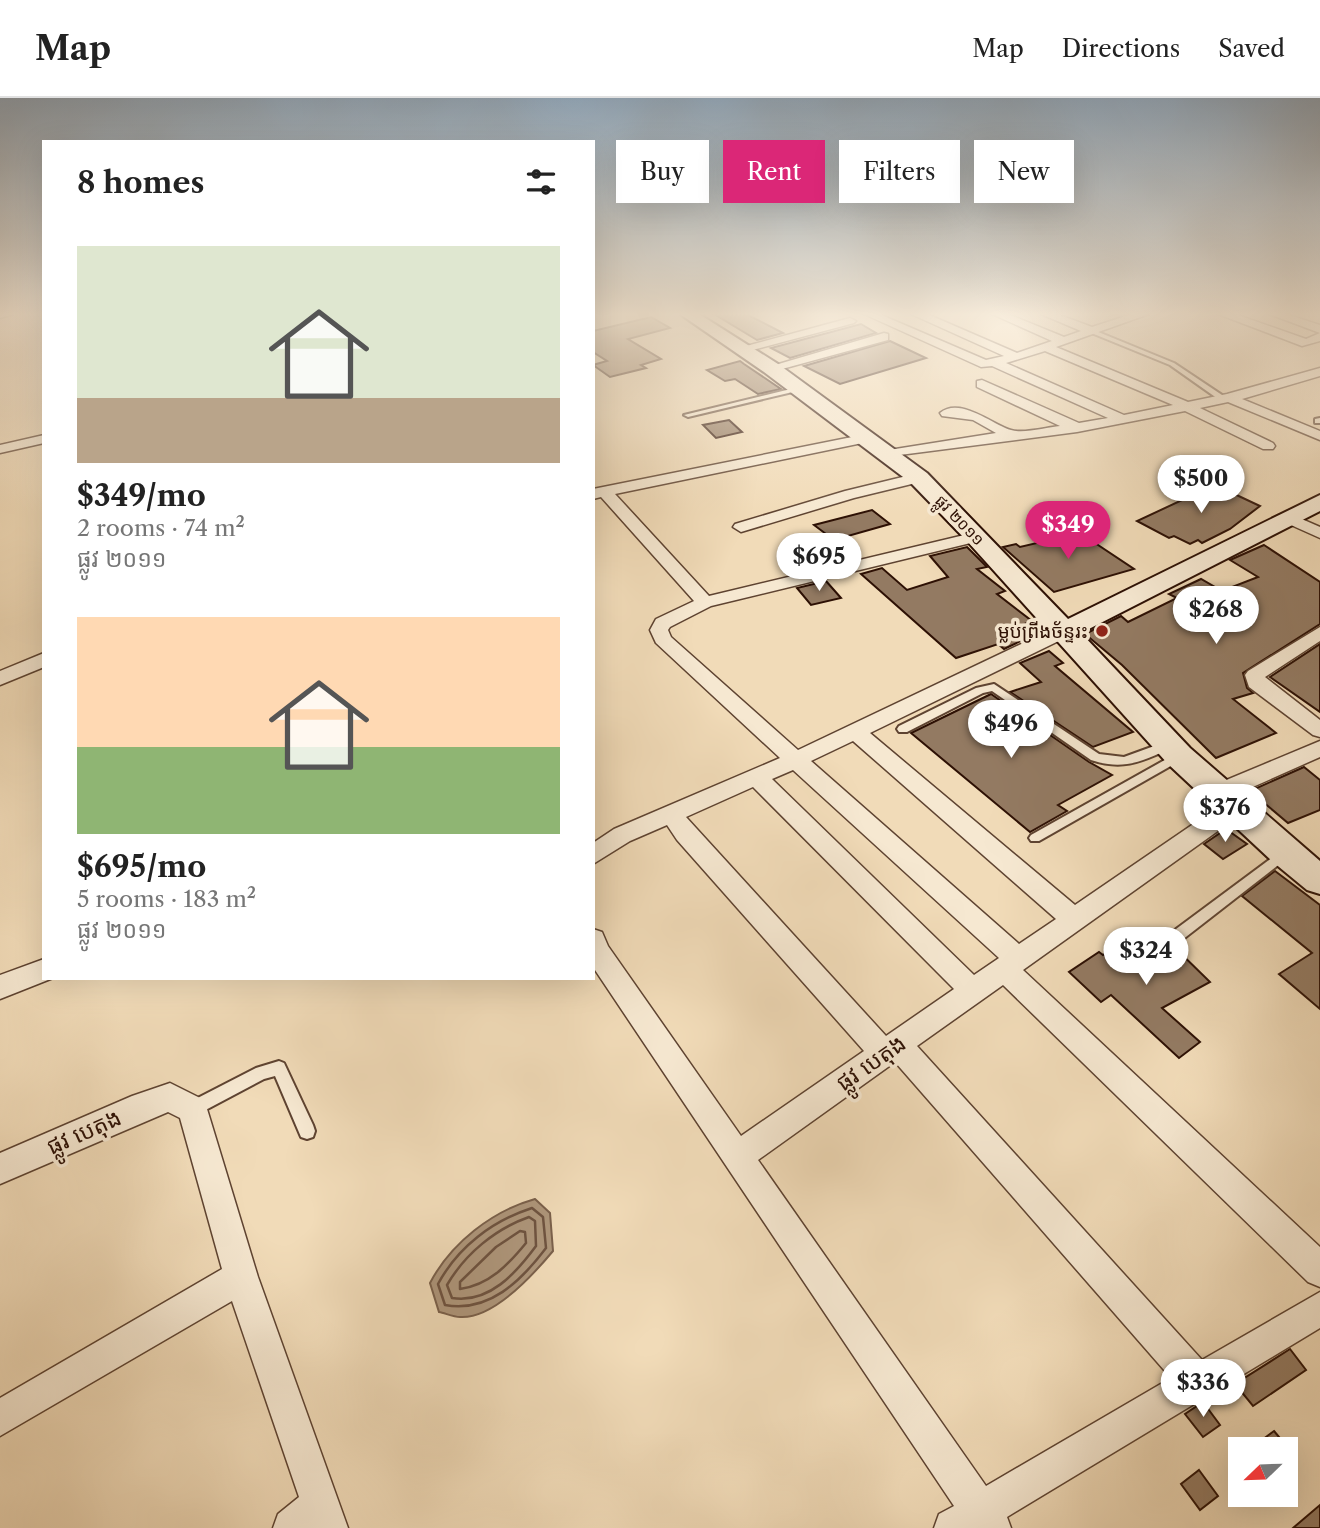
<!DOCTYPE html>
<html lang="en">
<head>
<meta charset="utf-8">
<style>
	body { margin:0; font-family:"Libre Caslon Text","Noto Sans Khmer",serif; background:#f2f2f2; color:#222; height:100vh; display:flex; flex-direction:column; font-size:26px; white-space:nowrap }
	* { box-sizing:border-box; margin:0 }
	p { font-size:23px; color:#767676 }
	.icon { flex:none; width:38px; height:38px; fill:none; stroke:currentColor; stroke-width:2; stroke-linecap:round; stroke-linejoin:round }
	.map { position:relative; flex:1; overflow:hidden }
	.panel { position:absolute; left:42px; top:42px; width:553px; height:840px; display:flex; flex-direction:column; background:#fff; border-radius:0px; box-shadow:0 7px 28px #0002 }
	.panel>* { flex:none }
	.hud { position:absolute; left:616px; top:42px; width:598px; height:63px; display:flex; gap:14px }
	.needle { width:46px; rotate:247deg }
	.buttons { position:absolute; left:1228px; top:1339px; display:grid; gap:14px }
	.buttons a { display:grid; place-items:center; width:70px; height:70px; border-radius:0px; background:#fff; box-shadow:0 7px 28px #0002; font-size:35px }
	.price { position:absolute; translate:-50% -60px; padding:0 16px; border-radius:24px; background:#fff; color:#222; font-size:23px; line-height:46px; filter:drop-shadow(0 2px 4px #0008) }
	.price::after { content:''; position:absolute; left:50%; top:42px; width:21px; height:16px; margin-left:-10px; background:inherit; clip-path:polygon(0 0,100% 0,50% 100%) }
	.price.active { background:#db2777; color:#fff }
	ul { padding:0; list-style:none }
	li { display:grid; align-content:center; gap:14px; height:371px; padding:0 35px }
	li span { display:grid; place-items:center; height:217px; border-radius:0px; color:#555 }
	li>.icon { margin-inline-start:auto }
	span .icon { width:126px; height:126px; fill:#fffc; stroke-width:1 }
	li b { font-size:30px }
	h2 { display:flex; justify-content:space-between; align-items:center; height:84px; padding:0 35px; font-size:30px }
	.tag { padding:0 24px; border-radius:0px; background:#fff; box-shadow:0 7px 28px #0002; font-size:24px; line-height:63px }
	.tag.active { background:#db2777; color:#fff }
	header { display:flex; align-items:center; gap:42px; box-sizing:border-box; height:98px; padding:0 35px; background:#fff; border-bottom:2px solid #e0e0e0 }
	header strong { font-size:33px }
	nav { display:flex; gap:38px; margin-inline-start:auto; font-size:24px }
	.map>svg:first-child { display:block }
	.water { fill:#ae967b; stroke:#7a604b; stroke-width:2 }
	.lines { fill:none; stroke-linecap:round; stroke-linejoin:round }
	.shore { stroke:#6e5340; stroke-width:2.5 }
	.building { fill:#937a62; stroke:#2d1004; stroke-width:2 }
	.lane-casing { stroke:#5e4331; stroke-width:4 }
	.street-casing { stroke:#5e4331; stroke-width:3 }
	.secondary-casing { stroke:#2d1004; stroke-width:4 }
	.lane { fill:#f6e8d1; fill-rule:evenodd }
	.street { fill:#f6e8d1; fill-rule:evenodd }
	.secondary { fill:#f6e8d1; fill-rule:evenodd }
	.poi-dot { fill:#8f2418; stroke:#f6e8d1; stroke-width:2.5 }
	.labels { text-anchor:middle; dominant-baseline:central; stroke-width:7; stroke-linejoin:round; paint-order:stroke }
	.far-street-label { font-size:16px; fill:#2d1004; stroke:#f6e8d1 }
	.poi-label { font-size:19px; fill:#2d1004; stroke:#f6e8d1; text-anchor:end }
	.near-street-label { font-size:23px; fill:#2d1004; stroke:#f6e8d1 }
</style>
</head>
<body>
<header>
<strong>Map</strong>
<nav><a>Map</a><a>Directions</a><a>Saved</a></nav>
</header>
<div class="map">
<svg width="1320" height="1430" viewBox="0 0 1320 1430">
	<rect width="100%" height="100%" fill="#f1dbb8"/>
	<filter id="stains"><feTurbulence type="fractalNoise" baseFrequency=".00286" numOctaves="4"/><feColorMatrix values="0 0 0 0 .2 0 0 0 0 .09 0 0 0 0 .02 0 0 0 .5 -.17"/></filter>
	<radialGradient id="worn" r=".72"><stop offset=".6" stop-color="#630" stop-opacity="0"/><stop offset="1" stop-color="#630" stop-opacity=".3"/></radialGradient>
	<path class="water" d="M535,1101L550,1115L553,1153C533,1177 494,1221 460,1219C453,1219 445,1215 439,1214L430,1185C451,1145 492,1113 535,1101Z"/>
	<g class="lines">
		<g class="shore">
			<path d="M532,1110L543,1119L546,1150C521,1183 489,1215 445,1207L438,1186C458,1149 492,1123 532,1110Z"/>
			<path d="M529,1119L535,1123L536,1148C516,1175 489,1206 452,1200L447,1187C465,1156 495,1131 529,1119Z"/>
			<path d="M520,1133L525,1134L526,1145C508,1167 489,1187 460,1191V1184L496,1149Z"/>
		</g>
	</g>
	<g class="building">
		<polygon points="714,216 746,216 783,235 757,242"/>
		<polygon points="651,219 670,230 628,241 661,261 641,267 646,270 610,279 593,267 607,263 593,254 593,233"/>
		<polygon points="861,226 876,235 790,260 771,250"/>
		<polygon points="890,243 926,260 840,286 804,268"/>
		<polygon points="740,263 744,266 781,291 758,296 735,281 725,283 707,272"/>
		<polygon points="729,322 742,334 716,340 703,327"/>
		<polygon points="1211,385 1260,408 1230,431 1202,445 1198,442 1190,446 1174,438 1169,440 1137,423 1193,397 1189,395"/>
		<polygon points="872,412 890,426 834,442 814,427"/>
		<polygon points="1080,435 1134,471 1054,494 1003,449 1016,446 1020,449"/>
		<polygon points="1264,447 1320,484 1320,526 1243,575 1247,590 1253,595 1233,601 1276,635 1216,660 1122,567 1085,536 1121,518 1128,524 1177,500 1169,496 1201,481 1222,493 1258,479 1230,462"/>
		<polygon points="967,449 987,469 977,471 1005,493 997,496 1032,523 1014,530 1027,540 1004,551 998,546 956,560 861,476 882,470 907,492 948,479 930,458"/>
		<polygon points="826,483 841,500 811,507 797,490"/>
		<polygon points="1320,546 1320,614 1270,579"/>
		<polygon points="1049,553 1063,565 1055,568 1133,634 1093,649 1010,594 1041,584 1020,565"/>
		<polygon points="991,596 1089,664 1112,677 1058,707 1067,713 1030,734 911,635"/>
		<polygon points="1304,669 1320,682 1320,712 1288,725 1250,693"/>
		<polygon points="1226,731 1247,746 1223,761 1204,746"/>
		<polygon points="1275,773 1320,807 1320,911 1279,876 1312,855 1242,798"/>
		<polygon points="1166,841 1210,884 1162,910 1200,944 1179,960 1111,897 1101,904 1069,874 1099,854 1103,857 1132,843 1141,853"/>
		<polygon points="1290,1251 1306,1272 1253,1308 1235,1286"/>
		<polygon points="1203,1304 1220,1327 1203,1339 1185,1316"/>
		<polygon points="1274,1333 1289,1351 1250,1351"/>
		<polygon points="1199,1372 1218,1398 1200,1412 1181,1386"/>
		<polygon points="1320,1407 1320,1430 1293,1430"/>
	</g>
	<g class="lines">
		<defs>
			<g id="lane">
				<polygon points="1091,231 1174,265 1228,301 1221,303 1170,267 1089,234 1088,233"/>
				<polygon points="799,289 801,290 801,292 688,319 684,317"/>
				<polygon points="1320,320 1320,325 1315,325 1315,321"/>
				<path d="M994,586L1099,656L1124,659L1168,643L1174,647L1172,650C1142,663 1124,673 1091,662L992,593L983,595L907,634H899L897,631L899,628L976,590Z"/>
				<polygon points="1179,654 1183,655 1185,658 1183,661 1039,743 1031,743 1029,740 1031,737"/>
				<polygon points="1285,750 1290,752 1291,755 1290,758 1182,842 1177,844 1172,842 1170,838 1172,834"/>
				<polygon points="279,963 284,965 313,1027 315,1033 313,1039 307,1041 301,1039 275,978 264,981 198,1016 192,1019 186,1016 184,1011 186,1006 256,970"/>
			</g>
			<g id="street">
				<polygon points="0,216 14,216 0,220"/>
				<path d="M864,216H879L986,262L1004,258L911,216H927L1017,255L1052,243L992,216H1008L1064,239L1081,233L1041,216H1057L1092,229L1132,216H1149L1056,249L1188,304L1227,296L1320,270V278L1242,301L1320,333V342L1228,304L1200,310L1273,345L1275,348L1273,351H1263L1185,313L1077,334L884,359L882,356L889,352L996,335L973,322L942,318L940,315C960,298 993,327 1011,332C1024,336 1047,329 1060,328L977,289V283L982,282L1079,325L1108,320L992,268L981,269ZM1045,253L1173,307L1124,317L1006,265Z"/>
				<polygon points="1218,216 1235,216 1306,241 1320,235 1320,243 1302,248"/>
				<polygon points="1269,216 1286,216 1320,227 1320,235"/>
				<polygon points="850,220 856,223 854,225 741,255 735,251"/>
				<polygon points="884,235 888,236 888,242 771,274 765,270"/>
				<path d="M867,336L874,340L872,343L615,396L709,498L977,434L985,439L983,442L711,508L670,529L668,532L671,539L798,652L1057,529H1071L1073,533L1071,537L870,635L1075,807L1227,703L1235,701L1243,703L1246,709L1243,715L1023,872L1320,1149V1189L1308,1184L1003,887L917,948L1202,1262L1320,1194V1230L1007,1419L1011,1430H934L939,1416L954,1408L593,869V831L602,834L608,848L741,1038L864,953L677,742L667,727L630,743L593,766V745L614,731L780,660L656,545L650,532L656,521L694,503L601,399L593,401V391ZM853,643L1056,821L1019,846L811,663ZM793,672L999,860L974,877L772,681ZM753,689L954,891L886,938L686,719ZM895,964L1171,1280L986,1388L758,1062Z"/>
				<polygon points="44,337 44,345 0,355 0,347"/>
				<polygon points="919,375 924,377 927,380 924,383 854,400 741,434 733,429 735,426 845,393"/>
				<polygon points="1288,415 1320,429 1320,440 1282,423 1280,420 1282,417"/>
				<polygon points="1320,529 1320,543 1265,579 1320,622 1320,639 1313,637 1249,589 1245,577 1248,573"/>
				<polygon points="44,555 44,569 0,587 0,573"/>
				<polygon points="1320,643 1320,659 1228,700 1220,702 1212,700 1209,694 1212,688"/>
				<polygon points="44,861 44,880 53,880 0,901 0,877"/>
				<polygon points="170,985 202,1001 207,1011 258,1179 348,1430 273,1430 278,1416 299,1399 232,1203 0,1338 0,1300 222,1171 180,1020 168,1014 0,1086 0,1055 132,998"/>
			</g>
			<polygon id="secondary" points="680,216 699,216 778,266 927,375 1068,521 1320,397 1320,413 1081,535 1190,650 1320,763 1320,796 1307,792 1273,764 1168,666 968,444 911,385 764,274"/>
		</defs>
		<use href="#lane" class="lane-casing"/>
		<use href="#street" class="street-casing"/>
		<use href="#secondary" class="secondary-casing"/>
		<use href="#lane" class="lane"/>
		<use href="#street" class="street"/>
		<use href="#secondary" class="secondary"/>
	</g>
	<linearGradient id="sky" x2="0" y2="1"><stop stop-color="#91a8bc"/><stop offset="0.52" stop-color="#f9efdf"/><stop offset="1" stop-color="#f9efdf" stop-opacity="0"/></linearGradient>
	<rect width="1320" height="416" fill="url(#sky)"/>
	<circle class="poi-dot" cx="1102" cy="533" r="7"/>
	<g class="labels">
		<g class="far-street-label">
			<text transform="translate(960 422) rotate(46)">ផ្លូវ ២០១១</text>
		</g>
		<g class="poi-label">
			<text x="1088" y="533">ម្លប់ព្រីងច័ន្ទរះ</text>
		</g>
		<g class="near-street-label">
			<text transform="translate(871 965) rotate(-35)">ផ្លូវ បេតុង</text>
			<text transform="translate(84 1034) rotate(-24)">ផ្លូវ បេតុង</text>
		</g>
	</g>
	<rect width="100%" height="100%" filter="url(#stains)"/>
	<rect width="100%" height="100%" fill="url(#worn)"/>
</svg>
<div class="buttons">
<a><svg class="needle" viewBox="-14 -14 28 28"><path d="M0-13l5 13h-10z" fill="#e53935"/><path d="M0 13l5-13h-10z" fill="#767676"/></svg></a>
</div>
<b class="price" style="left:1201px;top:417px">$500</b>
<b class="price active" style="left:1068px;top:463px">$349</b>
<b class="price" style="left:819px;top:495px">$695</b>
<b class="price" style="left:1216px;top:548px">$268</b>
<b class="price" style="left:1011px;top:662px">$496</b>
<b class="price" style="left:1225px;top:746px">$376</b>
<b class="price" style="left:1146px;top:889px">$324</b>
<b class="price" style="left:1203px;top:1321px">$336</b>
<div class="hud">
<a class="tag">Buy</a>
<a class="tag active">Rent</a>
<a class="tag">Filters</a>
<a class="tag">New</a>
</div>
<section class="panel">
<h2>8 homes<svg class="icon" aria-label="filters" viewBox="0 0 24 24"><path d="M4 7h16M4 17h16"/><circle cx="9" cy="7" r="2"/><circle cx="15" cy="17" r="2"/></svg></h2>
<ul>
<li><span style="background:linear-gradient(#dfe7d0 70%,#b9a48a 0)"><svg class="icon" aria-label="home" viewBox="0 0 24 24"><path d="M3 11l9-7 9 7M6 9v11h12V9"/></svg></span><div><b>$349/mo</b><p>2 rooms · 74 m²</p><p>ផ្លូវ ២០១១</p></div></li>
<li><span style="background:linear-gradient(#ffd9b3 60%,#8fb573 0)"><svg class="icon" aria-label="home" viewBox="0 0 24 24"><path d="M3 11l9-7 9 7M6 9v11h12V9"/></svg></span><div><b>$695/mo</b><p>5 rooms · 183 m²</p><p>ផ្លូវ ២០១១</p></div></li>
</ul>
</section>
</div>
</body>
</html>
